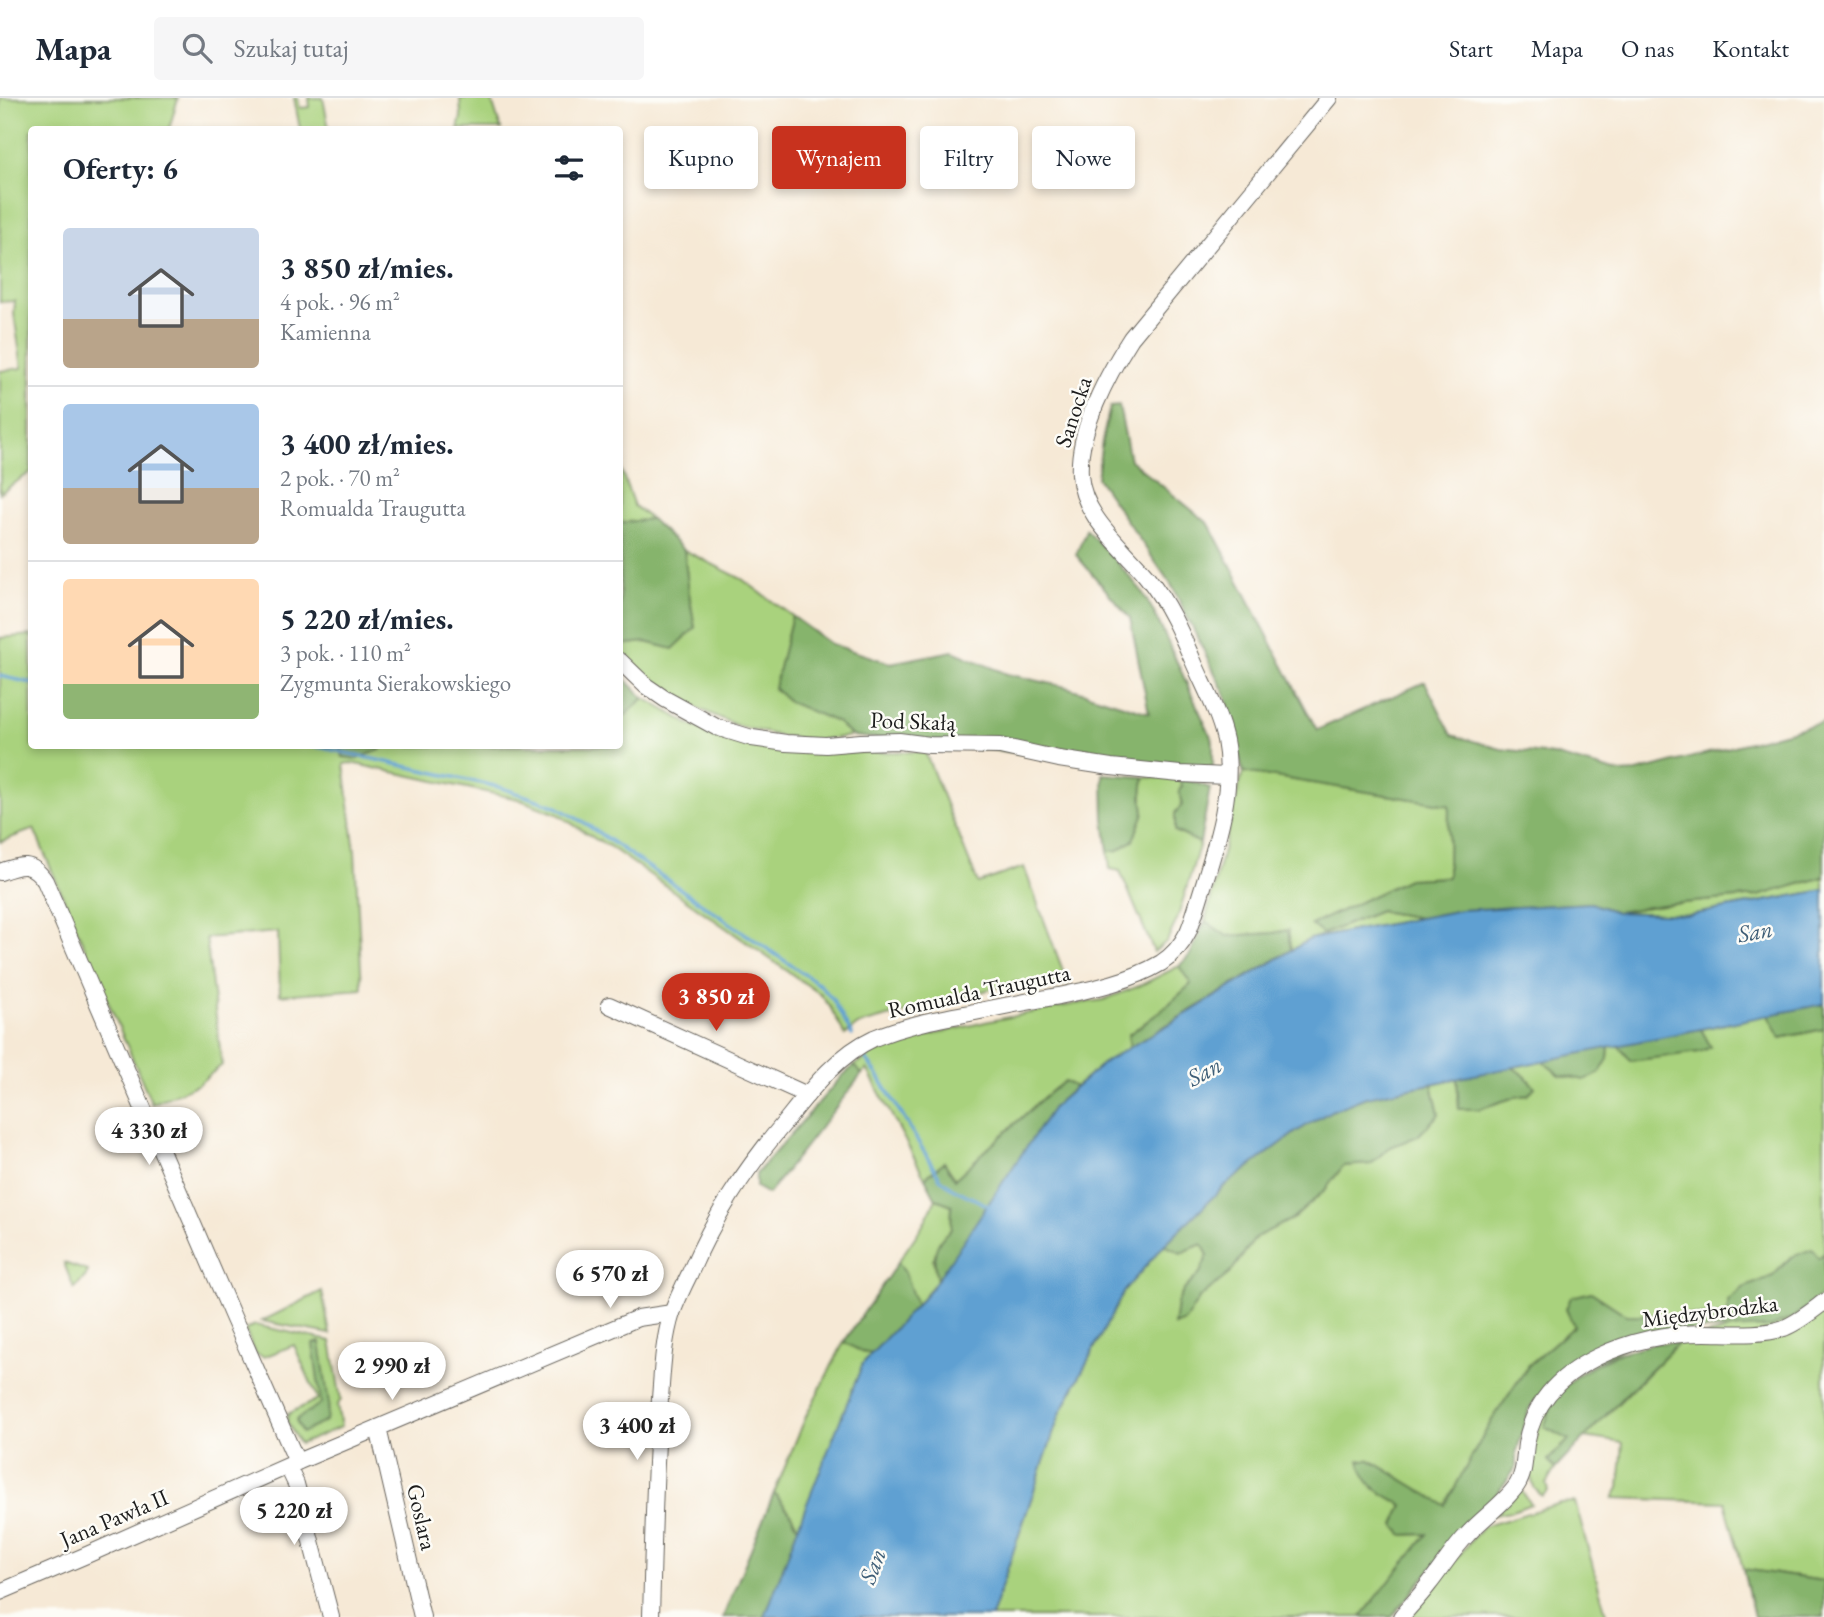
<!DOCTYPE html>
<html lang="pl">
<head>
<meta charset="utf-8">
<style>
	body { margin:0; font-family:"EB Garamond",serif; background:#f6f6f7; color:#1f2937; height:100vh; display:flex; flex-direction:column; font-size:26px; white-space:nowrap }
	* { box-sizing:border-box; margin:0 }
	p { font-size:23px; color:#747a83 }
	.icon { flex:none; width:38px; height:38px; fill:none; stroke:currentColor; stroke-width:2; stroke-linecap:round; stroke-linejoin:round }
	.map { position:relative; flex:1; overflow:hidden }
	.panel { position:absolute; left:28px; top:28px; width:595px; height:623px; display:flex; flex-direction:column; background:#fff; border-radius:7px; box-shadow:0 4px 10px #0003 }
	.panel>* { flex:none }
	.hud { position:absolute; left:644px; top:28px; width:665px; height:63px; display:flex; gap:14px }
	.price { position:absolute; translate:-50% -60px; padding:0 16px; border-radius:24px; background:#fff; color:#222; font-size:23px; line-height:46px; filter:drop-shadow(0 2px 4px #0008) }
	.price::after { content:''; position:absolute; left:50%; top:42px; width:21px; height:16px; margin-left:-10px; background:inherit; clip-path:polygon(0 0,100% 0,50% 100%) }
	.price.current { background:#c8321e; color:#fff }
	ul { padding:0; list-style:none }
	li { display:flex; align-items:center; gap:21px; height:175px; padding:0 35px }
	li+li { border-top:2px solid #e0e1e3 }
	li span { display:grid; place-items:center; flex:none; width:196px; height:140px; border-radius:7px; color:#555 }
	li>.icon { margin-inline-start:auto }
	span .icon { width:84px; height:84px; fill:#fffc; stroke-width:1 }
	li b { font-size:30px }
	h2 { display:flex; justify-content:space-between; align-items:center; height:84px; padding:0 35px; font-size:30px }
	.tag { padding:0 24px; border-radius:7px; background:#fff; box-shadow:0 4px 10px #0003; font-size:24px; line-height:63px }
	.tag.current { background:#c8321e; color:#fff }
	header { display:flex; align-items:center; gap:42px; box-sizing:border-box; height:98px; padding:0 35px; background:#fff; border-bottom:2px solid #e0e1e3 }
	header strong { font-size:33px }
	nav { display:flex; gap:38px; margin-inline-start:auto; font-size:24px }
	.search { width:490px; height:63px; background:#f6f6f7; display:flex; align-items:center; gap:18px; box-sizing:border-box; padding:0 24px; border-radius:7px; color:#747a83; font-size:26px }
	.map>svg:first-child { display:block }
	.green { fill:#a9d27d; stroke:#62774c; stroke-width:2 }
	.forest { fill:#86b46c; stroke:#516844; stroke-width:2 }
	.water { fill:#5fa0d2; stroke:#3e5e77; stroke-width:2 }
	.lines { fill:none; stroke-linecap:round; stroke-linejoin:round }
	.stream { stroke:#5fa0d2; stroke-width:3.5 }
	.minor-casing { stroke:#68645d; stroke-width:18 }
	.minor { stroke:#fff; stroke-width:16 }
	.labels { text-anchor:middle; dominant-baseline:central; stroke-width:5; stroke-linejoin:round; paint-order:stroke }
	.street-label { font-size:23px; fill:#1c1c1c; stroke:#fdfcf7 }
	.water-label { font-size:24px; font-style:italic; fill:#3e5e77; stroke:#fdfcf7 }
</style>
</head>
<body>
<header>
<strong>Mapa</strong>
<div class="search"><svg class="icon" aria-label="search" viewBox="0 0 24 24"><circle cx="10" cy="10" r="6"/><path d="M15 15l6 6"/></svg>Szukaj tutaj</div>
<nav><a>Start</a><a>Mapa</a><a>O nas</a><a>Kontakt</a></nav>
</header>
<div class="map">
<svg width="1824" height="1519" viewBox="0 0 1824 1519">
	<rect width="100%" height="100%" fill="#fdfcf7"/>
	<filter id="ink" filterUnits="userSpaceOnUse"><feTurbulence type="fractalNoise" baseFrequency=".0143" numOctaves="2"/><feDisplacementMap in="SourceGraphic" scale="14" xChannelSelector="R" yChannelSelector="G"/><feConvolveMatrix kernelMatrix="1 2 1 2 8 2 1 2 1" color-interpolation-filters="sRGB"/></filter>
	<filter id="wash" filterUnits="userSpaceOnUse"><feTurbulence type="fractalNoise" baseFrequency=".00686" numOctaves="4" result="noise"/><feDisplacementMap in="SourceGraphic" scale="28" xChannelSelector="R" yChannelSelector="G"/><feGaussianBlur stdDeviation="1.57" result="paint"/><feColorMatrix in="noise" values="0 0 0 0 0 0 0 0 0 0 0 0 0 0 0 0 0 1.4 0 .05"/><feComposite in="paint" operator="in"/></filter>
	<g filter="url(#wash)">
		<rect width="100%" height="100%" fill="#f6e9d6"/>
		<g class="green">
			<polygon points="0,0 178,0 169,31 32,32 31,374 0,395 0,273 22,270 14,216 15,203 0,204"/>
			<polygon points="294,0 298,0 300,10 310,9 309,0 323,0 329,31 300,31"/>
			<polygon points="460,0 491,0 501,31 458,31 461,19"/>
			<polygon points="620,369 634,408 651,421 620,425"/>
			<polygon points="684,452 742,481 792,518 774,591 789,604 837,624 852,638 816,642 780,638 738,628 663,595 620,554 620,547 646,544 673,551 695,530 689,495"/>
			<polygon points="31,537 32,648 341,648 343,659 380,652 382,648 620,648 620,622 644,600 691,627 755,648 840,654 925,654 978,785 1024,769 1068,886 1028,896 1026,887 1017,884 858,927 845,937 830,909 820,896 606,746 597,742 557,716 518,701 351,665 344,666 355,754 362,891 280,897 278,834 206,840 222,967 197,987 152,1006 34,731 0,744 0,540"/>
			<polygon points="1243,674 1449,707 1448,779 1408,781 1323,836 1380,813 1420,820 1310,841 1291,852 1288,832 1273,835 1227,838 1205,823"/>
			<polygon points="1144,679 1180,681 1182,688 1179,693 1182,707 1175,733 1200,745 1177,822 1167,843 1154,854 1120,773 1110,771 1108,753 1119,752 1144,715 1142,697"/>
			<polygon points="1824,779 1824,792 1689,817 1616,814 1662,807 1758,798"/>
			<polygon points="1179,868 1192,886 1161,913 1128,937 1130,949 1106,963 1075,989 1065,983 1044,999 955,1081 944,1064 925,1080 867,971 862,976 854,968 876,953 915,941 985,924 1075,906 1103,902 1139,888"/>
			<polygon points="1768,917 1780,940 1824,931 1824,1155 1819,1160 1791,1159 1773,1178 1743,1190 1728,1218 1626,1217 1591,1194 1566,1211 1574,1228 1529,1267 1492,1322 1445,1408 1370,1362 1373,1390 1403,1407 1394,1427 1403,1437 1428,1436 1361,1519 991,1519 1060,1316 1124,1193 1164,1147 1181,1155 1202,1146 1208,1157 1200,1175 1184,1192 1177,1205 1175,1227 1185,1223 1200,1199 1230,1175 1256,1139 1294,1120 1325,1092 1343,1068 1371,1066 1388,1050 1418,1038 1439,1016 1432,986 1457,980 1459,1011 1479,1011 1515,999 1528,997 1525,978 1512,969 1542,963 1560,977 1608,961 1609,949 1618,947 1631,963 1710,949 1701,931"/>
			<polygon points="936,1101 952,1107 951,1131 933,1161 937,1183 916,1207 898,1164 923,1127"/>
			<polygon points="64,1165 88,1173 86,1178 74,1191"/>
			<polygon points="322,1193 330,1236 262,1223"/>
			<polygon points="1824,1209 1824,1483 1743,1471 1725,1404 1613,1400 1619,1390 1623,1345 1585,1339 1679,1244"/>
			<polygon points="255,1227 331,1243 341,1302 337,1307 341,1329 300,1346 298,1344 287,1323 288,1316 318,1301 294,1247 264,1259 256,1256 245,1232"/>
			<polygon points="844,1244 862,1254 872,1256 863,1265 798,1429 789,1413 774,1395 807,1316"/>
			<polygon points="1555,1298 1569,1342 1548,1362 1555,1371 1546,1386 1548,1393 1542,1398 1534,1390 1530,1376 1531,1355 1542,1317"/>
			<polygon points="1521,1392 1531,1406 1510,1414 1494,1417"/>
			<polygon points="1575,1404 1607,1519 1409,1519 1482,1429 1561,1405"/>
		</g>
		<g class="forest">
			<polygon points="1119,308 1130,362 1209,426 1317,632 1425,584 1452,637 1501,651 1553,657 1619,675 1637,674 1824,624 1824,779 1758,798 1662,807 1616,814 1591,805 1461,812 1420,820 1380,813 1323,836 1311,827 1408,781 1448,779 1449,707 1243,674 1226,598 1172,488 1097,380 1102,343 1110,309"/>
			<polygon points="651,421 684,452 689,495 695,530 673,551 646,544 620,547 620,425"/>
			<polygon points="1086,432 1110,456 1141,492 1155,516 1213,643 1213,669 1122,665 852,638 837,624 789,604 774,590 792,518 831,546 890,565 953,553 1007,576 1066,589 1149,615 1130,520 1076,457"/>
			<polygon points="620,576 644,600 620,622"/>
			<polygon points="341,648 382,648 380,652 356,661 343,659"/>
			<polygon points="1103,676 1144,679 1142,697 1144,715 1133,742 1119,752 1108,753 1104,721"/>
			<polygon points="1180,681 1194,684 1210,690 1200,745 1175,733 1175,715 1182,707 1179,693 1182,688"/>
			<polygon points="1205,823 1227,838 1273,835 1288,832 1291,852 1130,949 1128,937 1161,913 1191,886 1179,868 1190,857"/>
			<polygon points="1824,906 1824,931 1780,940 1768,917"/>
			<polygon points="1701,931 1711,949 1700,954 1631,963 1618,947"/>
			<polygon points="1609,949 1608,961 1599,976 1584,982 1560,977 1542,963"/>
			<polygon points="854,968 862,976 768,1096 756,1089 756,1076 842,978"/>
			<polygon points="1512,969 1525,978 1535,989 1528,997 1515,999 1479,1011 1459,1011 1457,980"/>
			<path d="M1065,983L1075,989L1054,1008L937,1183C933,1160 932,1146 951,1131L952,1107L936,1101L925,1080L944,1064L955,1081L1044,999Z"/>
			<polygon points="1432,986 1439,1016 1418,1038 1388,1050 1371,1066 1343,1068 1325,1092 1294,1120 1256,1139 1230,1175 1200,1199 1185,1223 1174,1227 1177,1205 1184,1192 1200,1175 1208,1157 1202,1146 1181,1155 1164,1147 1223,1089 1296,1034 1331,1013 1366,999"/>
			<path d="M1812,1151L1819,1160L1824,1155V1193L1822,1197L1793,1220L1771,1229L1654,1234L1547,1288L1529,1311L1516,1356V1370L1495,1398L1453,1444L1392,1519H1361L1427,1436L1403,1437L1394,1427L1403,1407C1380,1394 1366,1390 1359,1362H1370L1445,1407L1492,1322L1529,1267L1574,1228L1566,1211L1571,1199L1591,1194L1626,1217L1728,1218V1203L1743,1190L1773,1178L1791,1159Z"/>
			<polygon points="898,1164 905,1175 916,1207 872,1256 862,1254 844,1244"/>
			<polygon points="320,1244 329,1306 326,1323 302,1335 296,1322 321,1305 313,1246"/>
			<polygon points="1679,1244 1621,1301 1555,1371 1548,1362 1569,1342 1544,1329 1555,1298 1577,1277 1615,1256 1656,1245"/>
			<polygon points="774,1395 789,1413 798,1429 765,1519 723,1519"/>
			<polygon points="1743,1471 1824,1483 1824,1519 1754,1519"/>
		</g>
		<polygon class="water" points="1824,792 1824,906 1366,999 1331,1013 1296,1034 1223,1089 1164,1147 1124,1193 1060,1316 991,1519 765,1519 802,1418 863,1265 931,1191 1054,1008 1106,963 1170,926 1310,841 1461,812 1591,805 1616,814 1689,817"/>
		<g class="lines">
			<g class="stream">
				<polyline points="0,578 32,585"/>
				<polyline points="315,648 499,689 555,708 583,724 820,887 833,902 852,937"/>
				<polyline points="866,961 879,979 940,1080 952,1090 989,1108"/>
			</g>
		</g>
	</g>
	<g filter="url(#ink)">
		<g class="lines">
			<defs>
				<g id="minor">
					<polyline points="620,563 646,588 665,601 716,629 752,640 786,645 826,647 861,644 899,643 930,647 1000,648 1059,661 1111,669 1180,676 1227,678"/>
					<path d="M0,774C21,766 32,763 45,783L233,1219L297,1364"/>
					<polyline points="609,907 807,997"/>
					<polyline points="378,1330 422,1519"/>
					<polyline points="288,1369 296,1386 331,1519"/>
					<polyline points="0,1494 89,1456 297,1364 638,1220 672,1215"/>
					<path d="M651,1519C653,1450 654,1381 659,1313C662,1281 662,1246 672,1215C677,1202 683,1189 689,1177C715,1117 743,1074 785,1024C810,993 837,957 874,940C905,927 938,921 970,915C1000,909 1029,903 1059,898C1093,891 1131,883 1161,865C1172,858 1182,846 1188,834C1193,822 1197,808 1201,795C1216,747 1235,692 1225,642C1219,615 1205,590 1194,565C1181,535 1168,505 1147,479C1122,448 1083,419 1080,377C1077,333 1108,276 1131,240L1329,0"/>
					<path d="M1401,1519C1410,1508 1420,1498 1429,1486C1442,1470 1453,1451 1468,1436C1483,1419 1504,1406 1517,1387C1525,1375 1524,1360 1526,1346C1533,1305 1560,1277 1597,1259C1630,1243 1667,1235 1705,1235C1730,1235 1760,1238 1784,1230C1799,1224 1812,1213 1824,1204"/>
				</g>
			</defs>
			<use href="#minor" class="minor-casing"/>
			<use href="#minor" class="minor"/>
		</g>
	</g>
	<g class="labels">
		<g class="street-label">
			<text transform="translate(1073 314) rotate(-72)">Sanocka</text>
			<text transform="translate(913 623) rotate(2)">Pod Skałą</text>
			<text transform="translate(979 893) rotate(-12)">Romualda Traugutta</text>
			<text transform="translate(1710 1213) rotate(-7)">Międzybrodzka</text>
			<text transform="translate(422 1419) rotate(77)">Goslara</text>
			<text transform="translate(114 1420) rotate(-23)">Jana Pawła II</text>
		</g>
		<g class="water-label">
			<text transform="translate(1755 833) rotate(-10)">San</text>
			<text transform="translate(1204 973) rotate(-29)">San</text>
			<text transform="translate(872 1468) rotate(-69)">San</text>
		</g>
	</g>
</svg>
<b class="price current" style="left:716px;top:935px">3 850 zł</b>
<b class="price" style="left:149px;top:1069px">4 330 zł</b>
<b class="price" style="left:610px;top:1212px">6 570 zł</b>
<b class="price" style="left:392px;top:1304px">2 990 zł</b>
<b class="price" style="left:637px;top:1364px">3 400 zł</b>
<b class="price" style="left:294px;top:1449px">5 220 zł</b>
<div class="hud">
<a class="tag">Kupno</a>
<a class="tag current">Wynajem</a>
<a class="tag">Filtry</a>
<a class="tag">Nowe</a>
</div>
<section class="panel">
<h2>Oferty: 6<svg class="icon" aria-label="filters" viewBox="0 0 24 24"><path d="M4 7h16M4 17h16"/><circle cx="9" cy="7" r="2"/><circle cx="15" cy="17" r="2"/></svg></h2>
<ul>
<li><span style="background:linear-gradient(#c9d6e8 65%,#b9a48a 0)"><svg class="icon" aria-label="home" viewBox="0 0 24 24"><path d="M3 11l9-7 9 7M6 9v11h12V9"/></svg></span><div><b>3 850 zł/mies.</b><p>4 pok. · 96 m²</p><p>Kamienna</p></div></li>
<li><span style="background:linear-gradient(#a9c7e8 60%,#b9a48a 0)"><svg class="icon" aria-label="home" viewBox="0 0 24 24"><path d="M3 11l9-7 9 7M6 9v11h12V9"/></svg></span><div><b>3 400 zł/mies.</b><p>2 pok. · 70 m²</p><p>Romualda Traugutta</p></div></li>
<li><span style="background:linear-gradient(#ffd9b3 75%,#8fb573 0)"><svg class="icon" aria-label="home" viewBox="0 0 24 24"><path d="M3 11l9-7 9 7M6 9v11h12V9"/></svg></span><div><b>5 220 zł/mies.</b><p>3 pok. · 110 m²</p><p>Zygmunta Sierakowskiego</p></div></li>
</ul>
</section>
</div>
</body>
</html>
